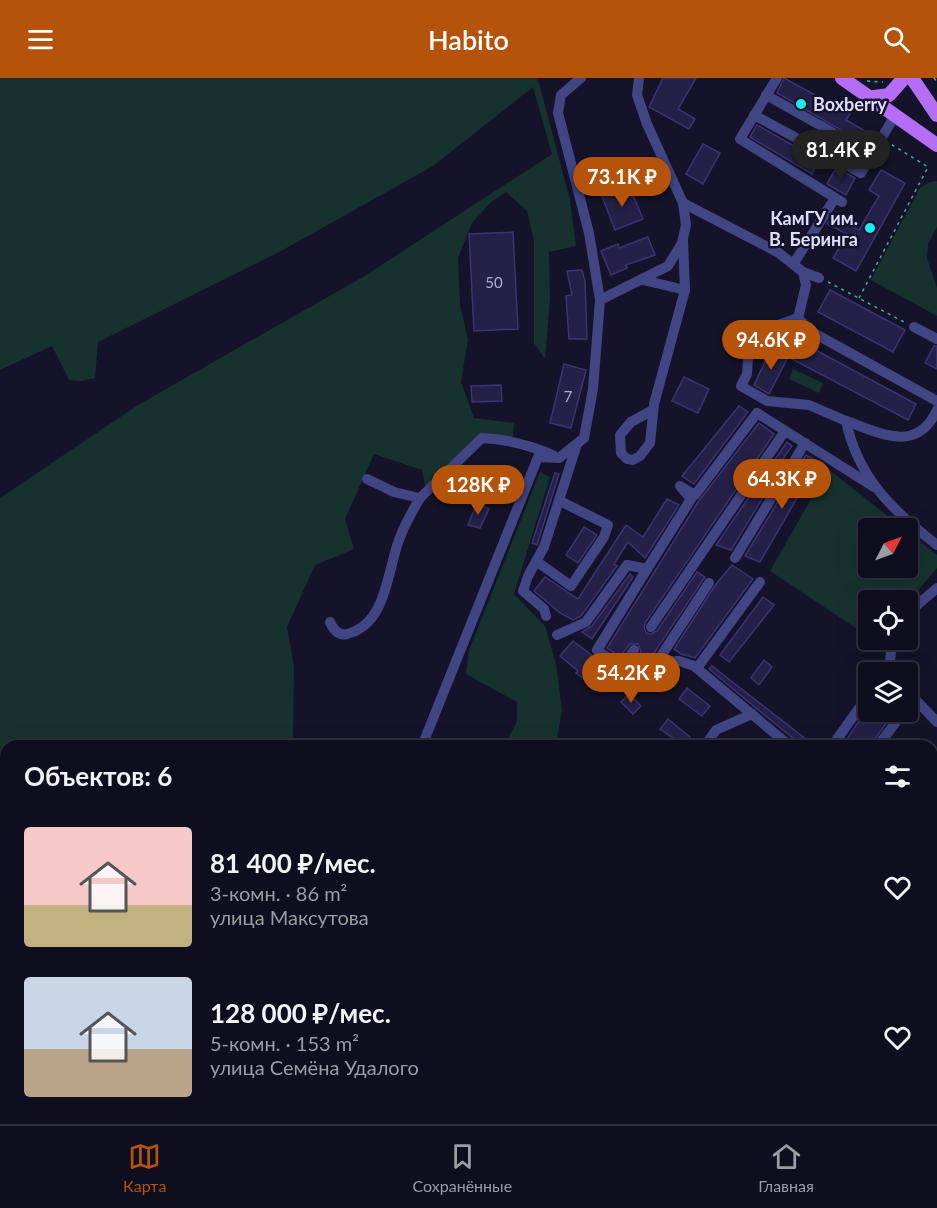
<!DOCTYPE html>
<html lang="ru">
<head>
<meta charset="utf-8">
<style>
	body { margin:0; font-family:Lato,sans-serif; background:#1d1c2c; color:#f1f3f6; height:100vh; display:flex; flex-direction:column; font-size:22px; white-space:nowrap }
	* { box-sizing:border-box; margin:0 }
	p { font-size:20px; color:#9b9ca4 }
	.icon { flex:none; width:33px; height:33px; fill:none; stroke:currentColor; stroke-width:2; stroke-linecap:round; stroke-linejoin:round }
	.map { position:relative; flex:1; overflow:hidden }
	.side { position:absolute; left:0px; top:662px; width:938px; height:386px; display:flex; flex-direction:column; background:#0f0e1f; border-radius:18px 18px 0 0; box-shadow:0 6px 24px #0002,0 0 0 2px #2f2e3d }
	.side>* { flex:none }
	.needle { width:39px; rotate:48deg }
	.buttons { position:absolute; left:858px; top:440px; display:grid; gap:12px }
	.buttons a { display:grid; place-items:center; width:60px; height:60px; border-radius:6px; background:#0f0e1f; box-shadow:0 6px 24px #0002,0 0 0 2px #2f2e3d; font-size:30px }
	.price { position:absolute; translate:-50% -51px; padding:0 14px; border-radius:21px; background:#b45309; color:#fff; font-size:20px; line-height:39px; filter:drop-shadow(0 2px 3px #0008) }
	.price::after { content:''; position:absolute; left:50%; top:36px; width:18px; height:14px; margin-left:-9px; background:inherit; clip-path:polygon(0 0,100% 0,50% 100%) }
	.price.selected { background:#222; color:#fff }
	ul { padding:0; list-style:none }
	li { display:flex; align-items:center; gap:18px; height:150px; padding:0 24px }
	li span { display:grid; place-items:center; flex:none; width:168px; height:120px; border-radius:6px; color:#555 }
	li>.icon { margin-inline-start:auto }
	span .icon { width:72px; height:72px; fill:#fffc; stroke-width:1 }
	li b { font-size:26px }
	h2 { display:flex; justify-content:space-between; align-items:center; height:72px; padding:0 24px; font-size:26px }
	header { display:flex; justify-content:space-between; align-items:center; height:78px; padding:0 24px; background:#b45309; color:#fff; font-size:27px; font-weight:600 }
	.menu { display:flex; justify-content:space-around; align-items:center; height:84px; border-top:2px solid #2f2e3d; background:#0f0e1f; font-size:16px; color:#9b9ca4 }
	.menu a { display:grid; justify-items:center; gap:3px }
	.menu .selected { color:#b45309 }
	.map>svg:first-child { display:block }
	.green { fill:#16322f }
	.building { fill:#242048; stroke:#3a3473; stroke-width:1.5 }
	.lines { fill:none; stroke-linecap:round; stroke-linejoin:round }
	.path { stroke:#3ab3a0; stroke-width:1.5; stroke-dasharray:3 4.5; stroke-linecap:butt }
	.minor { stroke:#414584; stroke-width:10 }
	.major { stroke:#b46df4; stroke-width:14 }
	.poi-dot { fill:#18edee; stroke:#141329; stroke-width:2 }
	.labels { text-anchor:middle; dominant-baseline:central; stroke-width:5; stroke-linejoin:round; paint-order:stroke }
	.number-label { font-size:15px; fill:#b0aecf }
	.poi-label { font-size:18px; font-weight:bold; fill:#deddfc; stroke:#141329; text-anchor:start }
</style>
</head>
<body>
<header><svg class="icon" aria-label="menu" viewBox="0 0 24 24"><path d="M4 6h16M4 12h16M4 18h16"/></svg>Habito<svg class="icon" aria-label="search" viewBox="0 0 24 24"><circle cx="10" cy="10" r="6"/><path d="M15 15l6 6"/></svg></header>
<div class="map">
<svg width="937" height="1046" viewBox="0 0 937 1046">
	<rect width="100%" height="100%" fill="#141329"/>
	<g class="green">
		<polygon points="0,0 536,0 539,5 570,122 576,168 549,174 550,220 545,281 534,265 534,163 527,133 506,114 491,124 472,145 458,180 460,227 468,261 461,304 474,340 514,345 513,359 478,365 442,411 426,412 422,392 374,376 345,441 354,471 315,487 287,549 294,589 293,660 300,667 6,668 6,1041 303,1041 308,1046 0,1046 0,420 138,327 363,199 552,76 533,9 433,88 281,173 98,264 95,300 81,303 69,302 52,268 0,292"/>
		<polygon points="937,103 937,149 928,166 927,180 937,210 937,238 871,202 920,110 930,104"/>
		<polygon points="793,291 823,305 819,315 789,301"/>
		<polygon points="828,391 903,450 868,450 868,489 908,489 908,454 937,477 937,490 908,524 908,522 868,522 868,558 770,493"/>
		<polygon points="540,394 550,399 514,516 545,548 556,586 562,632 556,667 504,667 517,644 517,624 466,596 469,572"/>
		<polygon points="932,977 937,981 937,1046 729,1046 723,1041 932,1041"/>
	</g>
	<g class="building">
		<polygon points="663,0 696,0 678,31 695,41 689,51 649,29"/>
		<polygon points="784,0 850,36 846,42 874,58 858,85 832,71 841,52 777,15"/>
		<polygon points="757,47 819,82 812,96 750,59"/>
		<polygon points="703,66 720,75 703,106 686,96"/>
		<polygon points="836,90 855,100 846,117 827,106"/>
		<polygon points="881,92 905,105 856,193 833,180 847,156 827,146 833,138 859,152 879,118 869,112"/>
		<polygon points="629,107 643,141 615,152 602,118"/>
		<polygon points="513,154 518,251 474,253 469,156"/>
		<polygon points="648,159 655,177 626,187 627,190 611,197 601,173 618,166 619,170"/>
		<polygon points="582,192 585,203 587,261 569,261 566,218 572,217 567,193"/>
		<polygon points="830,212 905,252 893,274 818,234"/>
		<polygon points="736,244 748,252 743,262 731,256"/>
		<polygon points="797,262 916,326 908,342 788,279"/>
		<polygon points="934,268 937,268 937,291 925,285"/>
		<polygon points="771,271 788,279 769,316 754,307"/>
		<polygon points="564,286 586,292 571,350 550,345"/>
		<polygon points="684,299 709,311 698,335 672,323"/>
		<polygon points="501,307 502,323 472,324 471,308"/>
		<polygon points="739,328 748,334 694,406 682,398"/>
		<polygon points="759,345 774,356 645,545 644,549 646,555 651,556 657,553 697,494 705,499 644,590 635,583 641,573 638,566 630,566 620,579 607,570 698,424"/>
		<polygon points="787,364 792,368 773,395 776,398 731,472 716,467"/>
		<polygon points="806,377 818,384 760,484 745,478"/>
		<polygon points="555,395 559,396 537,467 532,465"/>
		<polygon points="667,421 679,427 645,480 628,464 614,486 617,488 581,538 573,542 560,535 534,513 545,499 578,521 626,447 643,459"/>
		<polygon points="477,425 489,431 480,450 468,447"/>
		<polygon points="584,449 597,457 578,485 566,477"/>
		<polygon points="732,487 753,501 695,580 681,576 674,571 716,506"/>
		<polygon points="630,496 633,499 592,561 582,554 592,548"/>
		<polygon points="763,519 774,527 729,584 720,577"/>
		<polygon points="573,563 614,594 600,613 576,595 578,593 560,578"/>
		<polygon points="764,582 772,589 759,607 751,600"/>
		<polygon points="712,588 807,662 803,668 797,668 795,662 709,591"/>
		<polygon points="687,610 710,628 702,638 679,621"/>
		<polygon points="629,616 641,628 633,636 621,624"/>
		<polygon points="866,633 895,633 870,668 842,668"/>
		<polygon points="668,641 690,659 684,668 660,651"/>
	</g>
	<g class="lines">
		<g class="path">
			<polyline points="934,0 937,4"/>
			<polyline points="867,3 883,4"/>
			<polyline points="828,204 906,245"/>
			<polyline points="859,220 928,89 889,65"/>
		</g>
		<g class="minor">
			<polyline points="777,0 740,61 842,124"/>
			<polyline points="766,17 832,54 822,74"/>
			<polyline points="754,37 861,95 894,39"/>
			<polyline points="683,125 779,175 803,194 819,200"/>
			<polyline points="794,185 835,120"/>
			<polyline points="803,194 806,207 798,240 810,253 937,323"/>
			<polyline points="643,202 685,212"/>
			<polyline points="600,222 668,188 682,165 686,147 683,125 647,46 637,17 639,0"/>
			<polyline points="798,240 772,249 748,280 747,296 741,308 767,323 809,327 846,343"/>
			<polyline points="914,249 937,261"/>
			<polyline points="653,332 631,344 620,357 621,375 627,381 633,382 640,378 650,365 654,326 685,212 683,162"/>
			<path d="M937,332C917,376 880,355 846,343C858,400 893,433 937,467"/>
			<path d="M367,401L394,414L420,420L482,360C508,361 529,367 553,377"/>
			<polyline points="735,480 805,365"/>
			<polyline points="536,483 571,508 604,459 608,447 560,423"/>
			<polyline points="546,538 544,531 523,513 528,498 544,469 577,366"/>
			<polyline points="908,539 915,529 937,510"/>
			<path d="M330,544C333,551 338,558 347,556C387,546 387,493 399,462C404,447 412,434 420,420"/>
			<polyline points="651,549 785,353"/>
			<polyline points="557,557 586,544 627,487 647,491 691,421 680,408 695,417 757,335 874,409"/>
			<polyline points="634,572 622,590 647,599"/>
			<polyline points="657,584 709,505"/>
			<polyline points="622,590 597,572 647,491"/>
			<polyline points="697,590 760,504"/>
			<polyline points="892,594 889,590 892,567 895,561"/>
			<polyline points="651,607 648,606 647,599 657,584 679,583 694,588 790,668"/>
			<polyline points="908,614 937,644"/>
			<polyline points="422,668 538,379 559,380 584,360 593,311 600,222 589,155 558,35 561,17 581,0"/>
			<polyline points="705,668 716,652 752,636"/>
			<polyline points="832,668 868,618"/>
			<polyline points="878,668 904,633"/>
			<polyline points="932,724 937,717"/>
			<polyline points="932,744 937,754"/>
			<polyline points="932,908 937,900"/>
			<polyline points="441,1046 447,1041"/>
		</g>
		<g class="major">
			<polyline points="842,0 937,67"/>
			<polyline points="912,0 937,37"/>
			<polyline points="867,20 889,17 904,0"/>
		</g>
	</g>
	<g class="poi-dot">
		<circle cx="801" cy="26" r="6"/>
		<circle cx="870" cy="150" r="6"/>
	</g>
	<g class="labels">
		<g class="number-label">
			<text x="494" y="204">50</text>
			<text x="568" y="318">7</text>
		</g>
		<g class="poi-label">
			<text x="813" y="26">Boxberry</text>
			<text x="858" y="140" text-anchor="end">КамГУ им.<tspan x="858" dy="21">В. Беринга</tspan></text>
		</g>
	</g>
</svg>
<div class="buttons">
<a><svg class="needle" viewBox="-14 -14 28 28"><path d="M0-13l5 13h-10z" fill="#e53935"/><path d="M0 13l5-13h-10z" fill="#9b9ca4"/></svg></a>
<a><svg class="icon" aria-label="locate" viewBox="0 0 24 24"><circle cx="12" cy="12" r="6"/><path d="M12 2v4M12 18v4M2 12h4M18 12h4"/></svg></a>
<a><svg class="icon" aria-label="layers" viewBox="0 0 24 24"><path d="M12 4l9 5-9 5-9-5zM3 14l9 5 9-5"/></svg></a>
</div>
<b class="price selected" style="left:841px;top:103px">81.4K ₽</b>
<b class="price" style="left:622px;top:130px">73.1K ₽</b>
<b class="price" style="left:771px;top:293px">94.6K ₽</b>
<b class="price" style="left:782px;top:432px">64.3K ₽</b>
<b class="price" style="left:478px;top:438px">128K ₽</b>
<b class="price" style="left:631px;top:626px">54.2K ₽</b>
<section class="side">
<h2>Объектов: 6<svg class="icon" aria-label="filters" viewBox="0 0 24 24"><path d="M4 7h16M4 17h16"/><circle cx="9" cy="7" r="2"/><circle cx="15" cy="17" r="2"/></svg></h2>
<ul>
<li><span style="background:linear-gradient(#f6c9c9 65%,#c2b280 0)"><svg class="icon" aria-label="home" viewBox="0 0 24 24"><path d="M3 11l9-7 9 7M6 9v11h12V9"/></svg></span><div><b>81 400 ₽/мес.</b><p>3-комн. · 86 m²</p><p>улица Максутова</p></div><svg class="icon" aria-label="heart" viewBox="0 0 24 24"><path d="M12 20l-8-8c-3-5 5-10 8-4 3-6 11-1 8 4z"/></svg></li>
<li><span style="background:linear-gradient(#c9d6e8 60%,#b9a48a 0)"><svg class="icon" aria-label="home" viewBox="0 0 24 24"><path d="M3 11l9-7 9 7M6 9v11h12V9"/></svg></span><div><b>128 000 ₽/мес.</b><p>5-комн. · 153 m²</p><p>улица Семёна Удалого</p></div><svg class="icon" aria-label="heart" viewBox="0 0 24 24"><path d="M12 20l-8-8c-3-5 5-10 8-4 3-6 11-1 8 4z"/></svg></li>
</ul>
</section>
</div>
<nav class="menu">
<a class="selected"><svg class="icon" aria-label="map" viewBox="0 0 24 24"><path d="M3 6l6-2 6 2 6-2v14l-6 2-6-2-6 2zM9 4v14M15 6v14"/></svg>Карта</a>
<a><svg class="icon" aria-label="saved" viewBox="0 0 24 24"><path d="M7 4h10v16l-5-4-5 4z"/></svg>Сохранённые</a>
<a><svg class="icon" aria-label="home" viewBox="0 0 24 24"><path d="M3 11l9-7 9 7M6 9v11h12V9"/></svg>Главная</a>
</nav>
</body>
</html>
